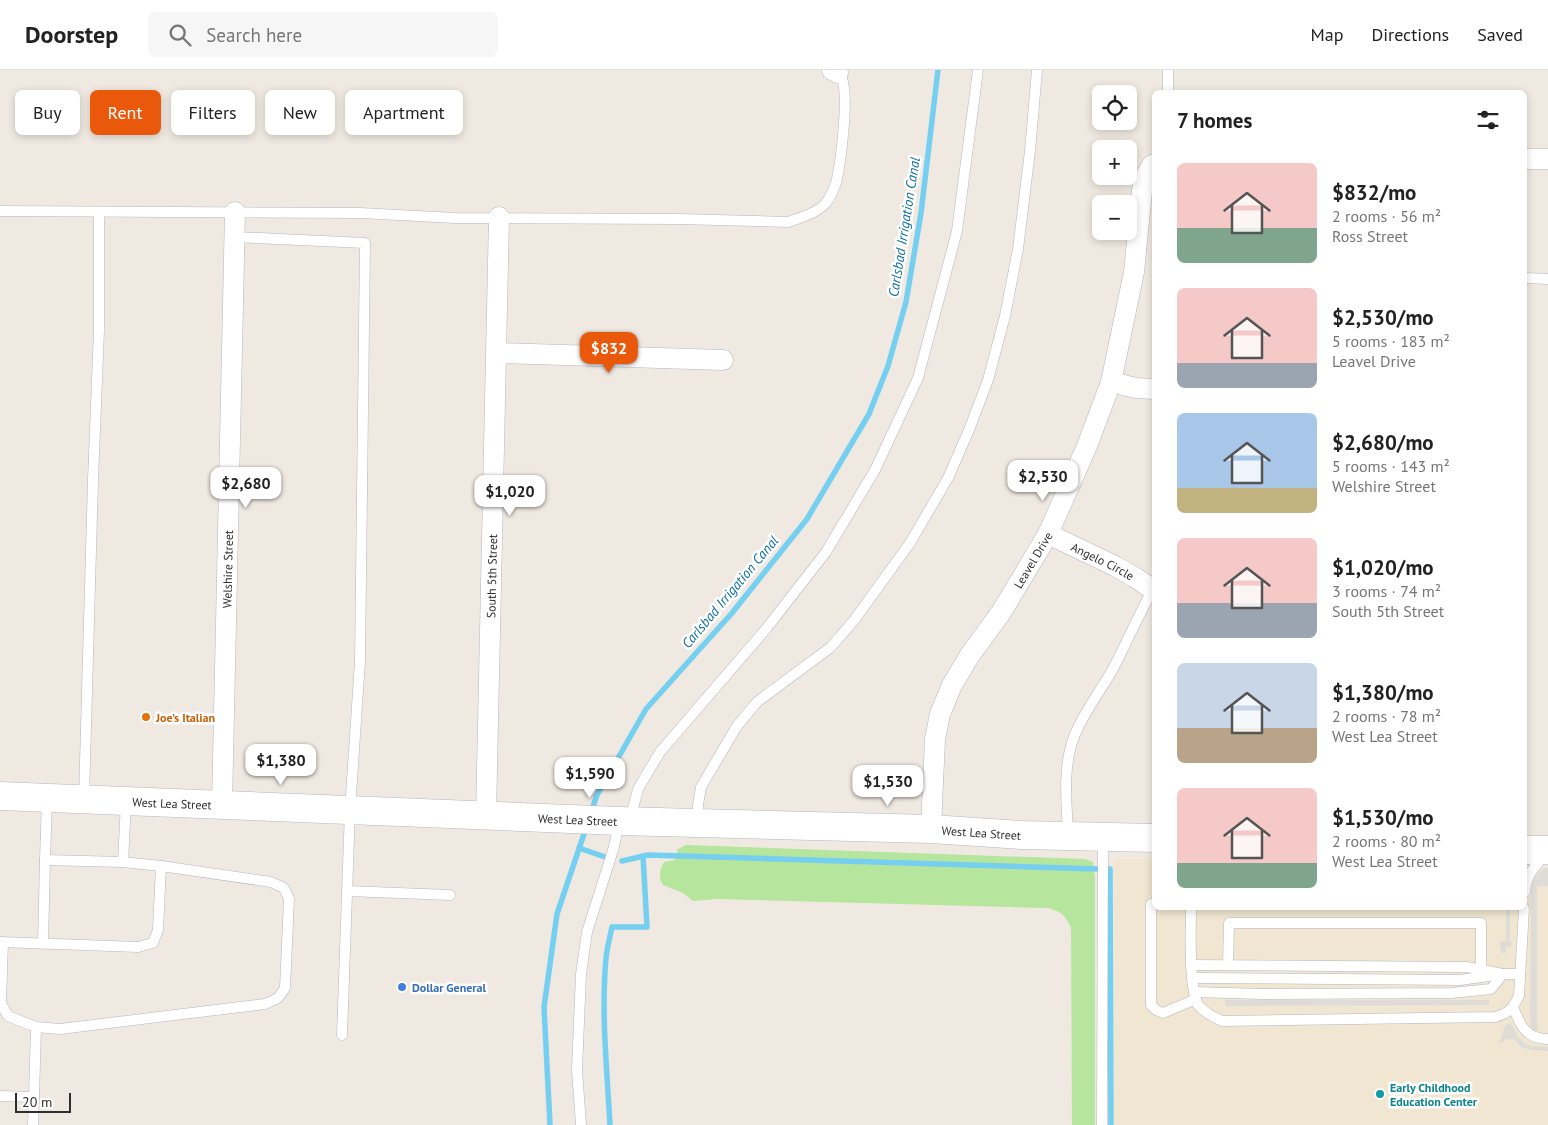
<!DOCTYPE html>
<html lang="en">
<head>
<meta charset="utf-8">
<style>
	body { margin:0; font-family:"PT Sans",sans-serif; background:#f6f6f6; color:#222; height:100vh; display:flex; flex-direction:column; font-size:19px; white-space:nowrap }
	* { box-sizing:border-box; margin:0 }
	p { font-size:16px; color:#767676 }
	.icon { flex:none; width:28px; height:28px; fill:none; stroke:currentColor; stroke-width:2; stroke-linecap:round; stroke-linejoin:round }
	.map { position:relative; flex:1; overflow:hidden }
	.side { position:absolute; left:1152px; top:20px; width:375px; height:820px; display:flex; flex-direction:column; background:#fff; border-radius:8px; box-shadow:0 2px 8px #0003 }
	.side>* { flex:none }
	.guide { position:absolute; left:15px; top:20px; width:475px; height:45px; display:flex; gap:10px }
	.controls { position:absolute; left:1092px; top:15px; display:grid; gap:10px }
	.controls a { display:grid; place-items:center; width:45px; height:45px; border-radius:8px; background:#fff; box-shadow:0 2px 8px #0003; font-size:25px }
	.scale { position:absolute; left:15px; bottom:12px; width:56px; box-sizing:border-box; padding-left:5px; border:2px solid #2e2e2e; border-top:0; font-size:14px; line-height:18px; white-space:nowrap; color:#2e2e2e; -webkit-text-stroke:4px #fff; paint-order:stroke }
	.price { position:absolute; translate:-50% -42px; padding:0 11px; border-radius:10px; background:#fff; color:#222; font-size:16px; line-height:32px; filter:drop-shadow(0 1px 2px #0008) }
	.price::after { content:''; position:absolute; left:50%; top:30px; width:15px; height:11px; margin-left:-8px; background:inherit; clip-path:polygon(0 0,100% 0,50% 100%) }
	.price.current { background:#ea580c; color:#fff }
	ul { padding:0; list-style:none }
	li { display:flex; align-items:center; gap:15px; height:125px; padding:0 25px }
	li span { display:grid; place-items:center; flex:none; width:140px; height:100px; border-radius:8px; color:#555 }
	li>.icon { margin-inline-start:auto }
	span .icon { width:60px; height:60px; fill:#fffc; stroke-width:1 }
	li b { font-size:21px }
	h2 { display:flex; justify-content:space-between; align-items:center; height:60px; padding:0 25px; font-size:21px }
	.tag { padding:0 18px; border-radius:8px; background:#fff; box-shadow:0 2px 8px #0003; font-size:18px; line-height:45px }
	.tag.current { background:#ea580c; color:#fff }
	header { display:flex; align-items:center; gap:30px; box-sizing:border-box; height:70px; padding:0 25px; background:#fff; border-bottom:1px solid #e0e0e0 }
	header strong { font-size:24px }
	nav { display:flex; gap:28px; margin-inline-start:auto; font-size:18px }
	.search { width:350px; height:45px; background:#f6f6f6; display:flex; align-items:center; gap:12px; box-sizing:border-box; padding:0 18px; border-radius:8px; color:#767676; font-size:19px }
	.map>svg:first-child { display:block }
	.education { fill:#f0e6d1 }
	.green { fill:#b6e59e }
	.plaza { fill:#dfdcd8 }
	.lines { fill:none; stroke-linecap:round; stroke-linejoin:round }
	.stream { stroke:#75cff0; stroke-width:5.5 }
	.lane-casing { stroke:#b4b7c1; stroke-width:11 }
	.street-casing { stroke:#b4b7c1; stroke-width:21 }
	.secondary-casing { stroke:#b4b7c1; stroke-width:29 }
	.lane { stroke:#fff; stroke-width:10 }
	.street { stroke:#fff; stroke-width:20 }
	.secondary { stroke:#fff; stroke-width:28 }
	.food-dot { fill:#e8710a; stroke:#fff; stroke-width:2 }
	.shop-dot { fill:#3f7fe0; stroke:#fff; stroke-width:2 }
	.culture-dot { fill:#0f9aa8; stroke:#fff; stroke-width:2 }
	.labels { text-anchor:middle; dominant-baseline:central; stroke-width:5; stroke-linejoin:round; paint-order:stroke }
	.street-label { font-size:12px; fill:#2e2e2e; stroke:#fff }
	.food-label { font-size:12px; font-weight:bold; fill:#c56008; stroke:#fff; text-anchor:start }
	.shop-label { font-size:12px; font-weight:bold; fill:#366cbe; stroke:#fff; text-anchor:start }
	.culture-label { font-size:12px; font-weight:bold; fill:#0d838f; stroke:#fff; text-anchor:start }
	.water-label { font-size:14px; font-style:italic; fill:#0d6fa3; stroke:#fff }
</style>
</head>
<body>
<header>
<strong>Doorstep</strong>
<div class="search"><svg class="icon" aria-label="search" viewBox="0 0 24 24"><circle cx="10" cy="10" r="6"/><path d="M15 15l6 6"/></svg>Search here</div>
<nav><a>Map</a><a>Directions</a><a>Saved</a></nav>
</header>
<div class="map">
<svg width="1548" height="1055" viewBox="0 0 1548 1055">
	<rect width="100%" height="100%" fill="#efe9e1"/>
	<polygon class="education" points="1114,789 1155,789 1155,838 1525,838 1525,798 1548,799 1548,1055 1114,1055"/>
	<path class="green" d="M686,775L1085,789L1093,792L1095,808V1055H1072L1071,858C1065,845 1062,842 1048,838L717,829L693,831L683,823L663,815C658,806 660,800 664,792L675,790L678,779Z"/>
	<g class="plaza">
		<polygon points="1545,798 1548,798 1548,816 1537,816 1537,960 1534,960 1531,957 1530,949 1531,817 1535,806"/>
		<polygon points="1506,838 1510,838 1510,871 1512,872 1511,877 1506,877 1506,883 1501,883 1500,872 1506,871"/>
		<polygon points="1225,930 1489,930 1489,935 1225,936"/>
		<polygon points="1510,953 1512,955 1518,967 1525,973 1530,976 1548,977 1548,981 1530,980 1521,977 1514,969 1507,969 1499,974 1505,956"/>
	</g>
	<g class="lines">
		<g class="stream">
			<polyline points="591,742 597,725 646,639 732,543 807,449 869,344 888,296 906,232 921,143 938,0"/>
			<polyline points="579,778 605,787"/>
			<polyline points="622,791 648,785 1099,799"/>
			<polyline points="1106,799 1110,799 1111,1055"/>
			<polyline points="550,1055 544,937 557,844 586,758"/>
			<path d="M610,1055C607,999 601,944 606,888C607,878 610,867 612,857H647L643,786"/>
		</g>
		<defs>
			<g id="lane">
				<polyline points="1168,0 1168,22"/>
				<path d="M0,141L360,143L455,148L679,149L788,152C800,148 817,143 826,133C831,126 835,117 837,109C841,89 849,26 842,9C842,8 839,5 838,3"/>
				<polyline points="235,167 365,173 360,591 350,740 342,965"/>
				<polyline points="1525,208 1548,209"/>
				<polyline points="84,728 93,410 99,260 99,142"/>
				<polyline points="630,750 638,719 660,682 766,559 826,482 875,400 918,308 957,161 978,0"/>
				<polyline points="699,753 698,735 701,717 737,656 757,632 831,577 855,549 910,473 948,408 969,360 988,310 1005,246 1018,179 1030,81 1037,0"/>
				<path d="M1068,764C1067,736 1063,704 1071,676C1077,652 1100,622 1113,599C1127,572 1139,544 1154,517"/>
				<polyline points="45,790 47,729"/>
				<polyline points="123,792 126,732"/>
				<polyline points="347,821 450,825"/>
				<path d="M1525,822C1526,805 1535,796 1546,784"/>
				<polyline points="1155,834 1151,834 1151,935 1156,940 1163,943 1196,929"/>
				<path d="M1191,838C1191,858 1188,921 1199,936C1205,943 1213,947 1222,951L1495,947C1509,943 1512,939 1519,926L1524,838"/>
				<polyline points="0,872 138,877 153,873 158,860 161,796 123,792 45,790 43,874"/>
				<polyline points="3,872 1,933 8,946 36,957 60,959 265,934 278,928 285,918 289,829 284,818 271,812 161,796"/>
				<polyline points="1191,895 1467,897 1503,904 1520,904"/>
				<polyline points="1228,895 1229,853 1481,853 1481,899"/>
				<polyline points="1193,908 1460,910 1496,905"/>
				<polyline points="1194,922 1262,924 1452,923 1491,919 1503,904"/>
				<path d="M1513,937C1520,955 1526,969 1548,969"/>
				<polyline points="0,1026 34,1027 33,1055"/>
				<polyline points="34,1027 36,957"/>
				<polyline points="581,1055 577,1000 581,904 587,862 614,777 619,752"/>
				<polyline points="1102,1055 1103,768"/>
			</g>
			<g id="street">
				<polyline points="832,0 838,3"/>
				<polyline points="1525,89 1548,89"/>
				<polyline points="497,283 723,290"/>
				<polyline points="1111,312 1136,318 1155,319"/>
				<path id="s1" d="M1048,464L1115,496L1136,508L1155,521"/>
				<path id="s2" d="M222,735L235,142"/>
				<path id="s3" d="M486,746L499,147"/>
				<path id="s4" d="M931,759L935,669L940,644L952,615L970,585L1002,541L1048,464L1087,376L1111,312L1134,202L1143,111L1152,95L1155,94"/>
			</g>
			<g id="secondary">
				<path id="s5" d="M0,726L619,751L931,759L1021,765L1155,768"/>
				<polyline points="1525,780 1548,780"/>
			</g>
		</defs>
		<use href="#lane" class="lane-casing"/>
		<use href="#street" class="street-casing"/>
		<use href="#secondary" class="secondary-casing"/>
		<use href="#lane" class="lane"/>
		<use href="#street" class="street"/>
		<use href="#secondary" class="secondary"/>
	</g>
	<circle class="food-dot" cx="146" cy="647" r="5"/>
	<circle class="shop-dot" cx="402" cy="917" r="5"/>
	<circle class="culture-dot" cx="1380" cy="1024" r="5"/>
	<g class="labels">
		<g class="street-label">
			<text stroke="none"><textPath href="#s4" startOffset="296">Leavel Drive</textPath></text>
			<text stroke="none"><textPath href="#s1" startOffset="61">Angelo Circle</textPath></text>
			<text stroke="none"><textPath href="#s2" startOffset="236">Welshire Street</textPath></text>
			<text stroke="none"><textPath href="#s3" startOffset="240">South 5th Street</textPath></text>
			<text stroke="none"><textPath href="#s5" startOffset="172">West Lea Street</textPath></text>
			<text stroke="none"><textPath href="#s5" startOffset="578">West Lea Street</textPath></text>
			<text stroke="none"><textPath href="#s5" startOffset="982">West Lea Street</textPath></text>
		</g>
		<g class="food-label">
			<text x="156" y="647">Joe's Italian</text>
		</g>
		<g class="shop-label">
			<text x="412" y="917">Dollar General</text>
		</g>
		<g class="culture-label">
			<text x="1390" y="1017">Early Childhood<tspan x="1390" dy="14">Education Center</tspan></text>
		</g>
		<g class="water-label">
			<text transform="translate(904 157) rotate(-81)">Carlsbad Irrigation Canal</text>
			<text transform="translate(730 522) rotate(-50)">Carlsbad Irrigation Canal</text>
		</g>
	</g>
</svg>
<div class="controls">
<a><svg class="icon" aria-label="locate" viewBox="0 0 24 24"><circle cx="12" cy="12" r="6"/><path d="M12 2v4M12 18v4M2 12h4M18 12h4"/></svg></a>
<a>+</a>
<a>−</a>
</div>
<div class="scale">20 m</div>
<b class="price current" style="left:609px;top:304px">$832</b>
<b class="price" style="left:1043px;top:432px">$2,530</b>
<b class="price" style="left:246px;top:439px">$2,680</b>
<b class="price" style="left:510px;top:447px">$1,020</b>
<b class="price" style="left:281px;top:716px">$1,380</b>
<b class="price" style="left:590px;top:729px">$1,590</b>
<b class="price" style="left:888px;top:737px">$1,530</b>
<div class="guide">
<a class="tag">Buy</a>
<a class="tag current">Rent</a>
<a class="tag">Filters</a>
<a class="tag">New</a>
<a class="tag">Apartment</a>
</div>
<section class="side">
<h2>7 homes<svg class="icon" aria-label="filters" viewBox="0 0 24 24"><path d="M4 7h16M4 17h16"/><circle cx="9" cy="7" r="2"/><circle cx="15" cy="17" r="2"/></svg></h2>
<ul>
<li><span style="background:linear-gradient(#f6c9c9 65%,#7fa58c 0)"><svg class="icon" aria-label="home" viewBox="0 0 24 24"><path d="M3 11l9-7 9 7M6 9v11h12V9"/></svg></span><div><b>$832/mo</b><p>2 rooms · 56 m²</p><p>Ross Street</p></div></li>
<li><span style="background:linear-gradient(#f6c9c9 75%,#9aa5b1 0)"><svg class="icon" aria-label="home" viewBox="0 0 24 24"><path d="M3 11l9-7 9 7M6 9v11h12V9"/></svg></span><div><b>$2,530/mo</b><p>5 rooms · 183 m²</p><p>Leavel Drive</p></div></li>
<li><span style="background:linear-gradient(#a9c7e8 75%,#c2b280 0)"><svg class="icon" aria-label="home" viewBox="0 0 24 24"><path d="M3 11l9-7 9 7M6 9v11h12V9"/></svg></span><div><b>$2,680/mo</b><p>5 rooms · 143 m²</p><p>Welshire Street</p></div></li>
<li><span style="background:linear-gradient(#f6c9c9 65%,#9aa5b1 0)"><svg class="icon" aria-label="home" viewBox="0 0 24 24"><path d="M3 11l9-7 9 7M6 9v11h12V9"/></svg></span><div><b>$1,020/mo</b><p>3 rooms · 74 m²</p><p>South 5th Street</p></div></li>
<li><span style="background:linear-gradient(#c9d6e8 65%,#b9a48a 0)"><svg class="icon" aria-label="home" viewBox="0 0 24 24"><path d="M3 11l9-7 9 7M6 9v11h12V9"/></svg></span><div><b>$1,380/mo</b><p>2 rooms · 78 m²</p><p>West Lea Street</p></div></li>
<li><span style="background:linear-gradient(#f6c9c9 75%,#7fa58c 0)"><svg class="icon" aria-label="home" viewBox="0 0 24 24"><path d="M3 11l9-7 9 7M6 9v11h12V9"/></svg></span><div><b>$1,530/mo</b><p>2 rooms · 80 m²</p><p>West Lea Street</p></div></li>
</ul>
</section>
</div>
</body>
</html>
